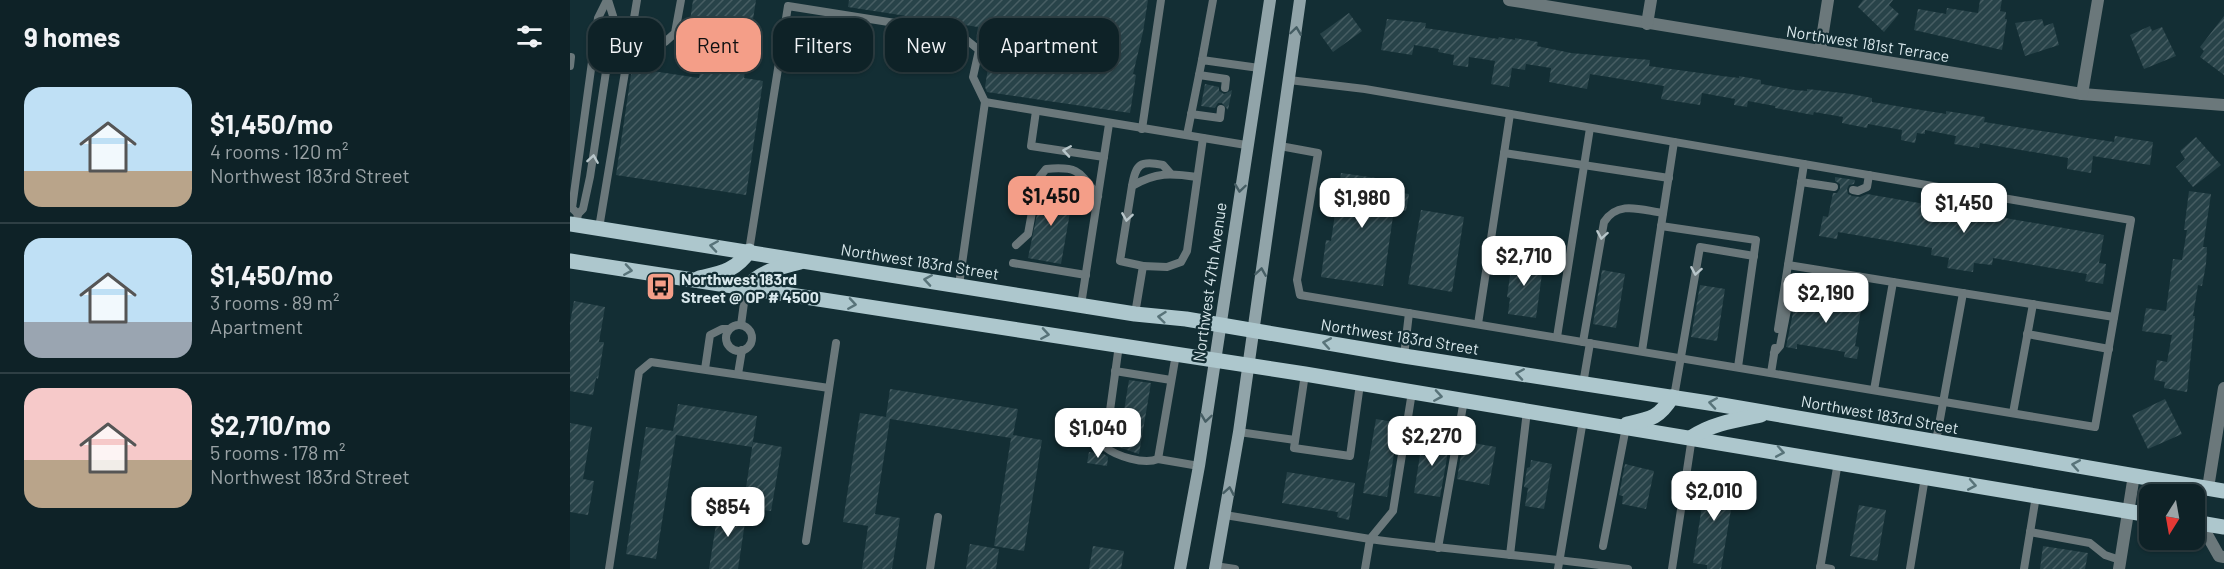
<!DOCTYPE html>
<html lang="en">
<head>
<meta charset="utf-8">
<style>
	body { margin:0; font-family:Barlow,sans-serif; background:#172a2f; color:#f1f3f6; height:100vh; display:flex; flex-direction:column; font-size:22px; white-space:nowrap }
	* { box-sizing:border-box; margin:0 }
	p { font-size:20px; color:#9ba4a7 }
	.icon { flex:none; width:33px; height:33px; fill:none; stroke:currentColor; stroke-width:2; stroke-linecap:round; stroke-linejoin:round }
	.map { position:relative; flex:1; overflow:hidden }
	.drawer { display:flex; flex-direction:column; background:#0e2227; width:570px }
	.drawer>* { flex:none }
	.hud { position:absolute; left:18px; top:18px; width:570px; height:54px; display:flex; gap:12px }
	.needle { width:39px; rotate:191deg }
	.buttons { position:absolute; left:1569px; top:484px; display:grid; gap:12px }
	.buttons a { display:grid; place-items:center; width:66px; height:66px; border-radius:12px; background:#0e2227; box-shadow:0 2px 4px #0004,0 0 0 2px #2e3f44; font-size:30px }
	.price { position:absolute; translate:-50% -51px; padding:0 14px; border-radius:12px; background:#fff; color:#222; font-size:20px; line-height:39px; filter:drop-shadow(0 2px 3px #0008) }
	.price::after { content:''; position:absolute; left:50%; top:36px; width:18px; height:14px; margin-left:-9px; background:inherit; clip-path:polygon(0 0,100% 0,50% 100%) }
	.price.on { background:#f49e88; color:#111 }
	ul { padding:0; list-style:none }
	li { display:flex; align-items:center; gap:18px; height:150px; padding:0 24px }
	li+li { border-top:2px solid #2e3f44 }
	li span { display:grid; place-items:center; flex:none; width:168px; height:120px; border-radius:18px; color:#555 }
	li>.icon { margin-inline-start:auto }
	span .icon { width:72px; height:72px; fill:#fffc; stroke-width:1 }
	li b { font-size:26px }
	h2 { display:flex; justify-content:space-between; align-items:center; height:72px; padding:0 24px; font-size:26px }
	.chip { padding:0 21px; border-radius:18px; background:#0e2227; box-shadow:0 2px 4px #0004,0 0 0 2px #2e3f44; font-size:21px; line-height:54px }
	.chip.on { background:#f49e88; color:#111 }
	main { display:flex; flex:1; min-height:0 }
	.map>svg:first-child { display:block }
	.building { fill:url(#building-hatch) }
	.lines { fill:none; stroke-linecap:round; stroke-linejoin:round }
	.service { stroke:#6b787b; stroke-width:8 }
	.minor { stroke:#6b787b; stroke-width:12 }
	.secondary { stroke:#91a4a9; stroke-width:12 }
	.primary { stroke:#adc7cd; stroke-width:15 }
	.oneway { stroke:#455d63 }
	.oneway2 { stroke:#b8c6ca }
	.oneway3 { stroke:#587379 }
	.labels { text-anchor:middle; dominant-baseline:central; stroke-width:4.5; stroke-linejoin:round; paint-order:stroke }
	.street-label { font-size:16px; fill:#d9e8ec; stroke:#132e34 }
	.poi-label { font-size:16px; font-weight:bold; fill:#d9e8ec; stroke:#132e34; text-anchor:start }
</style>
</head>
<body>
<main>
<section class="drawer">
<h2>9 homes<svg class="icon" aria-label="filters" viewBox="0 0 24 24"><path d="M4 7h16M4 17h16"/><circle cx="9" cy="7" r="2"/><circle cx="15" cy="17" r="2"/></svg></h2>
<ul>
<li><span style="background:linear-gradient(#bfe0f5 70%,#b9a48a 0)"><svg class="icon" aria-label="home" viewBox="0 0 24 24"><path d="M3 11l9-7 9 7M6 9v11h12V9"/></svg></span><div><b>$1,450/mo</b><p>4 rooms · 120 m²</p><p>Northwest 183rd Street</p></div></li>
<li><span style="background:linear-gradient(#bfe0f5 70%,#9aa5b1 0)"><svg class="icon" aria-label="home" viewBox="0 0 24 24"><path d="M3 11l9-7 9 7M6 9v11h12V9"/></svg></span><div><b>$1,450/mo</b><p>3 rooms · 89 m²</p><p>Apartment</p></div></li>
<li><span style="background:linear-gradient(#f6c9c9 60%,#b9a48a 0)"><svg class="icon" aria-label="home" viewBox="0 0 24 24"><path d="M3 11l9-7 9 7M6 9v11h12V9"/></svg></span><div><b>$2,710/mo</b><p>5 rooms · 178 m²</p><p>Northwest 183rd Street</p></div></li>
</ul>
</section>
<div class="map">
<svg width="1654" height="569" viewBox="0 0 1654 569">
	<defs>
		<pattern id="building-hatch" width="6" height="6" patternUnits="userSpaceOnUse" patternTransform="scale(1.5)"><rect width="6" height="6" fill="#284349"/><path d="M-1 1l2-2M0 6l6-6M5 7l2-2" fill="none" stroke="#475e63"/></pattern>
	</defs>
	<rect width="100%" height="100%" fill="#132e34"/>
	<g class="building">
		<polygon points="123,0 186,0 174,78 193,81 176,195 46,175 62,68 129,78 135,45 117,42"/>
		<polygon points="279,0 578,0 573,32 563,74 566,75 560,113 417,92 415,87 422,43 406,40 408,27 278,7"/>
		<polygon points="1293,0 1323,0 1319,5 1329,14 1314,32 1288,7"/>
		<polygon points="1410,0 1432,0 1430,11 1436,12 1435,19 1437,19 1432,50 1344,30 1348,9 1376,14 1377,8 1408,13"/>
		<polygon points="779,13 792,31 763,52 750,34"/>
		<polygon points="1654,16 1654,75 1630,57 1634,51 1630,47"/>
		<polygon points="817,19 856,23 855,28 928,39 929,37 945,40 945,38 968,42 967,46 1001,53 1080,60 1079,66 1152,76 1169,78 1169,76 1191,80 1191,84 1225,90 1237,91 1237,89 1281,94 1302,98 1302,102 1376,114 1376,111 1415,117 1414,122 1544,142 1545,136 1583,142 1580,165 1523,156 1521,173 1497,169 1498,158 1410,143 1409,148 1384,144 1386,136 1355,130 1355,134 1347,133 1345,143 1331,140 1332,130 1298,124 1297,128 1272,123 1273,117 1244,112 1243,115 1205,108 1205,106 1178,101 1177,107 1164,105 1165,99 1132,93 1130,105 1091,99 1094,86 1020,74 1017,89 979,82 981,68 956,64 955,70 942,68 939,87 921,84 925,61 899,57 898,67 883,65 884,55 868,52 869,49 844,45 842,55 811,50"/>
		<polygon points="1472,19 1474,26 1483,23 1489,45 1455,56 1445,23"/>
		<polygon points="1580,26 1582,31 1592,27 1606,56 1574,69 1560,35"/>
		<polygon points="635,84 649,87 649,91 654,94 662,90 658,110 652,103 648,103 645,108 631,106"/>
		<polygon points="1626,137 1651,165 1623,187 1606,167 1615,159 1610,151"/>
		<polygon points="771,173 827,181 826,192 839,194 836,211 824,209 813,286 751,277 756,240 761,241"/>
		<polygon points="1265,177 1285,180 1284,184 1279,185 1277,189 1278,194 1282,196 1290,197 1297,194 1534,235 1529,263 1536,264 1533,284 1515,281 1517,274 1423,258 1422,265 1404,263 1403,272 1377,268 1379,258 1361,255 1362,248 1268,232 1267,239 1249,236 1253,216 1258,217 1263,193 1267,193 1270,189 1270,184 1265,181"/>
		<polygon points="472,190 503,195 491,264 458,258"/>
		<polygon points="1619,191 1641,194 1633,247 1637,247 1636,264 1632,286 1628,285 1623,316 1625,316 1617,392 1594,388 1595,382 1584,380 1587,360 1597,362 1602,335 1572,331 1576,308 1596,311 1603,259 1612,260 1617,230 1614,230"/>
		<polygon points="851,210 894,217 882,292 838,284"/>
		<polygon points="943,254 959,257 958,264 973,266 966,318 938,314 940,298 937,297"/>
		<polygon points="1032,270 1055,274 1046,328 1023,324"/>
		<polygon points="1130,285 1155,289 1147,341 1121,337"/>
		<polygon points="1227,293 1284,302 1285,296 1297,298 1295,310 1291,310 1285,346 1289,347 1287,359 1274,357 1275,352 1227,344 1227,349 1216,347"/>
		<polygon points="4,301 35,307 29,342 34,342 28,379 26,378 23,395 0,391 0,323"/>
		<polygon points="559,380 581,383 569,454 548,447"/>
		<polygon points="320,389 448,409 443,435 472,440 454,551 424,546 441,438 320,419 305,514 330,518 322,569 292,569 298,526 273,522 275,508 290,413 316,417"/>
		<polygon points="1595,399 1612,434 1578,449 1562,415"/>
		<polygon points="108,404 187,416 182,447 106,435 86,559 56,554 76,427 103,431"/>
		<polygon points="806,419 829,423 817,497 793,493"/>
		<polygon points="0,423 22,427 13,479 24,481 18,515 0,512"/>
		<polygon points="853,436 880,441 870,497 844,493"/>
		<polygon points="183,442 212,447 201,511 173,507"/>
		<polygon points="897,442 926,447 919,485 887,479 893,443"/>
		<polygon points="519,452 534,454 538,457 537,466 517,463"/>
		<polygon points="961,460 982,464 974,509 955,506 958,488 954,487 957,468 960,467"/>
		<polygon points="1055,464 1084,471 1076,509 1052,504 1053,496 1049,495"/>
		<polygon points="717,472 785,483 779,520 767,517 768,512 712,503"/>
		<polygon points="1137,475 1166,480 1151,569 1137,569 1137,565 1123,563"/>
		<polygon points="149,505 177,509 168,569 139,569"/>
		<polygon points="1289,505 1316,510 1307,561 1280,556"/>
		<polygon points="400,544 429,549 426,569 396,569"/>
		<polygon points="523,546 554,551 551,569 519,569"/>
		<polygon points="1473,546 1518,553 1515,569 1470,569"/>
	</g>
	<g class="lines">
		<g class="service">
			<polyline points="61,38 95,42 105,33 111,0"/>
			<polyline points="632,60 643,0"/>
			<polyline points="0,66 1,57"/>
			<polyline points="629,75 656,79 655,88"/>
			<polyline points="415,102 676,145"/>
			<polyline points="466,111 461,146 534,157"/>
			<polyline points="621,114 650,118 651,109"/>
			<polyline points="572,129 591,0"/>
			<polyline points="617,135 632,60 689,68"/>
			<polyline points="710,146 748,153 727,280 730,295 1525,427 1561,220 795,89 719,80"/>
			<polyline points="934,153 1099,178"/>
			<polyline points="1234,164 1218,265 1323,282 1304,390"/>
			<polyline points="1231,182 1264,187"/>
			<path d="M562,186C566,164 570,160 593,165L600,173"/>
			<polyline points="1283,190 1288,191 1297,187 1299,175"/>
			<polyline points="8,214 2,208 28,18 37,0"/>
			<polyline points="6,225 8,214 13,209 20,177 44,19 38,0"/>
			<polyline points="1091,226 1186,240 1168,367"/>
			<polyline points="29,228 67,0"/>
			<path d="M446,245L458,234L468,179L476,169C508,166 509,171 528,196"/>
			<polyline points="179,251 218,6 388,33 409,50 403,77 415,102 389,285"/>
			<polyline points="443,263 516,275"/>
			<path d="M573,266L550,261L562,186C586,172 601,173 627,177"/>
			<polyline points="1323,282 1544,317"/>
			<polyline points="511,305 539,124"/>
			<polyline points="565,314 573,266 597,267 611,262 617,251 633,138"/>
			<polyline points="908,324 940,114"/>
			<polyline points="171,325 176,288"/>
			<circle cx="169" cy="338" r="13"/>
			<polyline points="1208,329 1218,265"/>
			<polyline points="1457,334 1539,349"/>
			<polyline points="987,337 1020,128"/>
			<path d="M1013,342L1034,222C1048,200 1071,210 1093,213"/>
			<path d="M549,345L535,447C546,456 574,465 588,459"/>
			<polyline points="1072,351 1104,142"/>
			<polyline points="1204,353 1210,346 1221,289 1231,284 1263,287 1289,277"/>
			<polyline points="606,354 588,459 629,466"/>
			<polyline points="834,356 839,313"/>
			<polyline points="135,369 140,335 152,329 159,329"/>
			<polyline points="545,371 601,380"/>
			<polyline points="1201,373 1205,348"/>
			<polyline points="168,374 172,350"/>
			<polyline points="735,374 724,448 780,456 790,384"/>
			<polyline points="1013,384 1020,343"/>
			<polyline points="1104,397 1130,247 1184,256"/>
			<polyline points="1443,413 1463,304"/>
			<polyline points="669,432 725,440"/>
			<polyline points="1366,441 1393,293"/>
			<polyline points="655,515 800,539 823,511 842,392"/>
			<polyline points="1460,532 1520,543 1535,555 1550,560"/>
			<polyline points="236,541 266,343"/>
			<polyline points="1033,546 1056,427"/>
			<polyline points="868,548 894,400"/>
			<polyline points="940,555 957,411"/>
			<polyline points="645,566 665,569"/>
			<polyline points="1250,567 1261,569"/>
			<polyline points="39,569 69,372 81,362 259,388"/>
			<polyline points="360,569 368,517"/>
			<path d="M795,569L800,539C886,551 972,556 1058,569"/>
			<polyline points="988,569 1013,420"/>
			<polyline points="1102,569 1122,437"/>
			<polyline points="1250,569 1268,462"/>
			<polyline points="1340,569 1355,477"/>
			<polyline points="1454,569 1466,496"/>
		</g>
		<g class="minor">
			<polyline points="939,0 1512,94 1654,105"/>
			<polyline points="1077,24 1081,0"/>
			<polyline points="1250,51 1258,0"/>
			<polyline points="1512,94 1528,0"/>
			<polyline points="1638,488 1654,388"/>
			<polyline points="1631,524 1649,556 1654,557"/>
			<polyline points="1549,569 1564,475"/>
		</g>
		<g class="secondary">
			<polyline points="610,569 629,466 700,0"/>
			<polyline points="645,569 669,432 730,0"/>
		</g>
		<g class="primary">
			<polyline points="0,224 565,314 616,319 834,356 1152,405 1654,491"/>
			<polyline points="0,261 735,374 1580,515"/>
			<path d="M129,278C151,273 166,271 179,251"/>
			<path d="M176,288C190,271 209,268 230,262"/>
			<path d="M1057,424C1081,419 1089,418 1102,397"/>
			<path d="M1122,437C1143,423 1167,420 1191,415"/>
			<polyline points="1624,522 1654,527"/>
		</g>
	</g>
	<defs><path id="oneway-chevron" d="M-2-3.5L2.5 0L-2 3.5" fill="none" stroke-width="1.6" stroke-linecap="round" stroke-linejoin="round" transform="scale(1.5)"/></defs>
	<g class="oneway">
		<use href="#oneway-chevron" transform="translate(726 31) rotate(-82)"/>
		<use href="#oneway-chevron" transform="translate(670 188) rotate(98)"/>
		<use href="#oneway-chevron" transform="translate(691 272) rotate(-81)"/>
		<use href="#oneway-chevron" transform="translate(636 418) rotate(98)"/>
		<use href="#oneway-chevron" transform="translate(659 491) rotate(-80)"/>
	</g>
	<g class="oneway2">
		<use href="#oneway-chevron" transform="translate(497 151) rotate(-171)"/>
		<use href="#oneway-chevron" transform="translate(23 159) rotate(-81)"/>
		<use href="#oneway-chevron" transform="translate(557 217) rotate(99)"/>
		<use href="#oneway-chevron" transform="translate(1032 235) rotate(100)"/>
		<use href="#oneway-chevron" transform="translate(1126 271) rotate(100)"/>
	</g>
	<g class="oneway3">
		<use href="#oneway-chevron" transform="translate(144 246) rotate(-171)"/>
		<use href="#oneway-chevron" transform="translate(58 270) rotate(9)"/>
		<use href="#oneway-chevron" transform="translate(358 280) rotate(-171)"/>
		<use href="#oneway-chevron" transform="translate(282 304) rotate(9)"/>
		<use href="#oneway-chevron" transform="translate(592 317) rotate(-174)"/>
		<use href="#oneway-chevron" transform="translate(475 334) rotate(9)"/>
		<use href="#oneway-chevron" transform="translate(757 343) rotate(-170)"/>
		<use href="#oneway-chevron" transform="translate(950 374) rotate(-171)"/>
		<use href="#oneway-chevron" transform="translate(868 396) rotate(9)"/>
		<use href="#oneway-chevron" transform="translate(1143 403) rotate(-171)"/>
		<use href="#oneway-chevron" transform="translate(1210 452) rotate(10)"/>
		<use href="#oneway-chevron" transform="translate(1506 465) rotate(-170)"/>
		<use href="#oneway-chevron" transform="translate(1402 485) rotate(10)"/>
	</g>
	<defs>
		<symbol id="bus-square" viewBox="-11 -11 22 22"><rect x="-9" y="-9" width="18" height="18" rx="4" fill="#f49e88" stroke="#132e34"/><path d="M-5-6H5V4H4V6H2V4H-2V6H-4V4H-5ZM-3.5-4V0h7V-4ZM-3.5 1.2v1.5H-2V1.2ZM2 1.2v1.5H3.5V1.2Z" fill="#111"/></symbol>
	</defs>
	<g fill-rule="evenodd">
		<use href="#bus-square" x="74" y="270" width="33" height="33"/>
	</g>
	<g class="labels">
		<g class="street-label">
			<text transform="translate(1298 43) rotate(9)">Northwest 181st Terrace</text>
			<text transform="translate(350 261) rotate(9)">Northwest 183rd Street</text>
			<text transform="translate(639 282) rotate(-82)">Northwest 47th Avenue</text>
			<text transform="translate(830 336) rotate(9)">Northwest 183rd Street</text>
			<text transform="translate(1310 414) rotate(10)">Northwest 183rd Street</text>
		</g>
		<g class="poi-label">
			<text x="111" y="278">Northwest 183rd<tspan x="111" dy="18">Street @ OP # 4500</tspan></text>
		</g>
	</g>
</svg>
<div class="buttons">
<a><svg class="needle" viewBox="-14 -14 28 28"><path d="M0-13l5 13h-10z" fill="#e53935"/><path d="M0 13l5-13h-10z" fill="#9ba4a7"/></svg></a>
</div>
<b class="price on" style="left:481px;top:227px">$1,450</b>
<b class="price" style="left:792px;top:229px">$1,980</b>
<b class="price" style="left:1394px;top:234px">$1,450</b>
<b class="price" style="left:954px;top:287px">$2,710</b>
<b class="price" style="left:1256px;top:324px">$2,190</b>
<b class="price" style="left:528px;top:459px">$1,040</b>
<b class="price" style="left:862px;top:467px">$2,270</b>
<b class="price" style="left:1144px;top:522px">$2,010</b>
<b class="price" style="left:158px;top:538px">$854</b>
<div class="hud">
<a class="chip">Buy</a>
<a class="chip on">Rent</a>
<a class="chip">Filters</a>
<a class="chip">New</a>
<a class="chip">Apartment</a>
</div>
</div>
</main>
</body>
</html>
